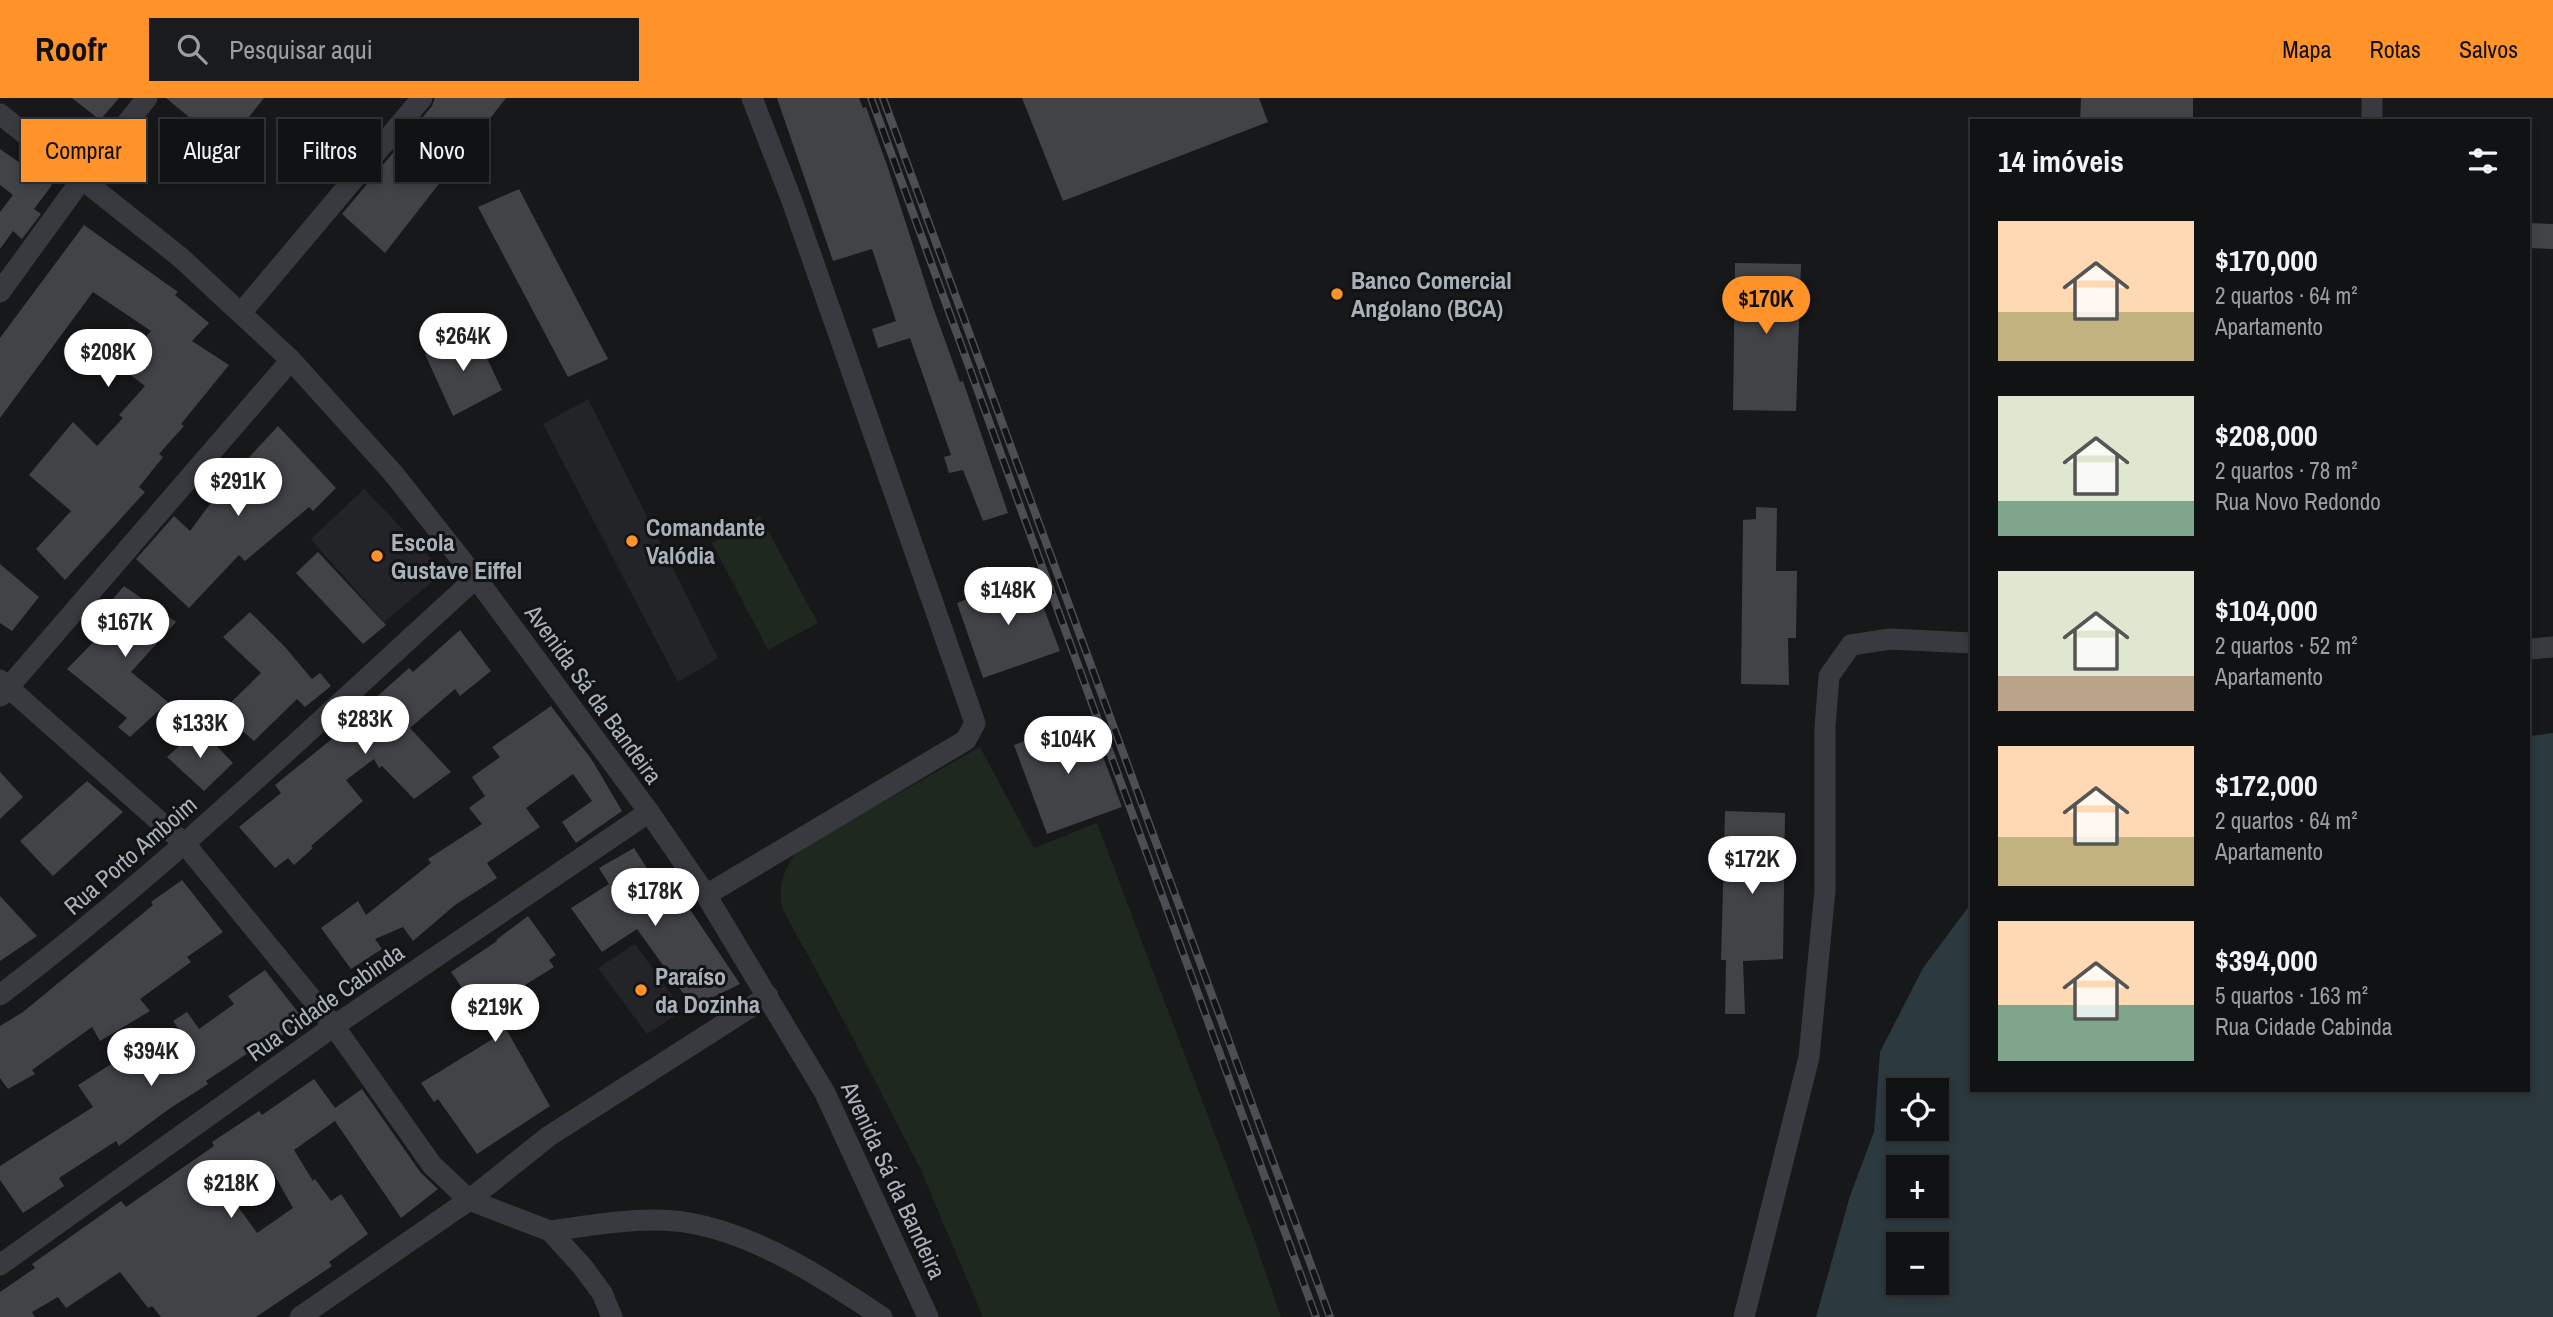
<!DOCTYPE html>
<html lang="pt">
<head>
<meta charset="utf-8">
<style>
	body { margin:0; font-family:"Archivo Narrow",sans-serif; background:#1a1b1d; color:#f1f3f6; height:100vh; display:flex; flex-direction:column; font-size:26px; white-space:nowrap }
	* { box-sizing:border-box; margin:0 }
	p { font-size:23px; color:#9c9ea0 }
	.icon { flex:none; width:38px; height:38px; fill:none; stroke:currentColor; stroke-width:2; stroke-linecap:round; stroke-linejoin:round }
	.map { position:relative; flex:1; overflow:hidden }
	.drawer { position:absolute; left:1970px; top:21px; width:560px; height:973px; display:flex; flex-direction:column; background:#111214; border-radius:0px; box-shadow:0 4px 10px #0003,0 0 0 2px #303234 }
	.drawer>* { flex:none }
	.hud { position:absolute; left:21px; top:21px; width:665px; height:63px; display:flex; gap:14px }
	.buttons { position:absolute; left:1886px; top:980px; display:grid; gap:14px }
	.buttons a { display:grid; place-items:center; width:63px; height:63px; border-radius:0px; background:#111214; box-shadow:0 4px 10px #0003,0 0 0 2px #303234; font-size:35px }
	.price { position:absolute; translate:-50% -60px; padding:0 16px; border-radius:24px; background:#fff; color:#222; font-size:23px; line-height:46px; filter:drop-shadow(0 2px 4px #0008) }
	.price::after { content:''; position:absolute; left:50%; top:42px; width:21px; height:16px; margin-left:-10px; background:inherit; clip-path:polygon(0 0,100% 0,50% 100%) }
	.price.on { background:#ff932a; color:#111 }
	ul { padding:0; list-style:none }
	li { display:flex; align-items:center; gap:21px; height:175px; padding:0 28px }
	li span { display:grid; place-items:center; flex:none; width:196px; height:140px; border-radius:0px; color:#555 }
	li>.icon { margin-inline-start:auto }
	span .icon { width:84px; height:84px; fill:#fffc; stroke-width:1 }
	li b { font-size:30px }
	h2 { display:flex; justify-content:space-between; align-items:center; height:84px; padding:0 28px; font-size:30px }
	.pill { padding:0 24px; border-radius:0px; background:#111214; box-shadow:0 4px 10px #0003,0 0 0 2px #303234; font-size:24px; line-height:63px }
	.pill.on { background:#ff932a; color:#111 }
	header { display:flex; align-items:center; gap:42px; box-sizing:border-box; height:98px; padding:0 35px; background:#ff932a; color:#111 }
	header strong { font-size:33px }
	nav { display:flex; gap:38px; margin-inline-start:auto; font-size:24px }
	.search { width:490px; height:63px; background:#1a1b1d; display:flex; align-items:center; gap:18px; box-sizing:border-box; padding:0 24px; border-radius:0px; color:#9c9ea0; font-size:26px }
	.map>svg:first-child { display:block }
	.built { fill:#232427 }
	.green { fill:#1f281f }
	.water { fill:#2c3a3f; fill-rule:evenodd }
	.building { fill:#414347; fill-rule:evenodd }
	.lines { fill:none; stroke-linecap:round; stroke-linejoin:round }
	.minor { stroke:#383a3f; stroke-width:21 }
	.rail-casing { stroke:#4b4f54; stroke-width:8 }
	.rail { stroke:#121315; stroke-width:5; stroke-dasharray:16; stroke-linecap:butt }
	.poi-dot { fill:#ff932a; stroke:#121315; stroke-width:2.5 }
	.labels { text-anchor:middle; dominant-baseline:central; stroke-width:6; stroke-linejoin:round; paint-order:stroke }
	.poi-label { font-size:24px; font-weight:bold; fill:#a9b1ba; stroke:#121315; text-anchor:start }
	.street-label { font-size:24px; fill:#a9b1ba; stroke:#121315 }
</style>
</head>
<body>
<header>
<strong>Roofr</strong>
<div class="search"><svg class="icon" aria-label="search" viewBox="0 0 24 24"><circle cx="10" cy="10" r="6"/><path d="M15 15l6 6"/></svg>Pesquisar aqui</div>
<nav><a>Mapa</a><a>Rotas</a><a>Salvos</a></nav>
</header>
<div class="map">
<svg width="2553" height="1219" viewBox="0 0 2553 1219">
	<rect width="100%" height="100%" fill="#17181a"/>
	<g class="built">
		<polygon points="588,301 718,560 678,584 543,326"/>
		<polygon points="364,391 444,474 384,524 311,441"/>
		<polygon points="635,846 683,913 647,936 598,870"/>
	</g>
	<g class="green">
		<polygon points="760,418 818,525 768,552 712,445"/>
		<path d="M980,649L1034,750L1097,725L1250,1129L1281,1219H983L920,1070L845,925L782,810C778,786 784,772 797,753Z"/>
	</g>
	<path class="water" d="M2553,635V1219H1816L1850,1098L1874,1034L1880,954L1923,870L1972,804V992H2529V638ZM1899,992H1937V1031H1899ZM1899,1069H1937V1108H1899ZM1899,1146H1937V1185H1899Z"/>
	<g class="building">
		<polygon points="72,0 119,0 100,22"/>
		<polygon points="166,0 264,0 225,49"/>
		<polygon points="435,0 506,0 385,155 342,116 432,8"/>
		<polygon points="777,0 859,0 863,10 866,9 888,70 933,209 960,284 963,283 1008,415 983,423 963,372 949,375 944,359 951,357 910,240 878,250 872,231 896,223 872,151 833,163"/>
		<polygon points="1022,0 1259,0 1268,24 1063,103"/>
		<polygon points="2081,0 2193,0 2193,23 2080,23"/>
		<polygon points="0,51 52,87 34,111 41,116 22,141 13,133 0,151 0,114 13,97 0,87"/>
		<polygon points="519,91 608,261 568,279 478,109"/>
		<polygon points="2529,125 2553,126 2553,151 2529,150"/>
		<polygon points="84,127 178,194 175,197 209,225 192,243 229,267 181,326 184,328 159,356 163,359 139,389 145,394 65,482 36,451 71,413 29,377 73,324 97,348 123,320 119,317 145,288 119,268 151,233 93,194 0,320 0,240"/>
		<polygon points="1735,165 1801,166 1796,313 1733,312"/>
		<polygon points="474,233 502,292 453,318 425,256"/>
		<polygon points="278,328 336,390 313,413 309,409 245,463 239,457 189,510 136,461 174,418 190,433 238,368 240,369"/>
		<polygon points="1756,409 1777,410 1776,473 1797,473 1796,540 1788,540 1789,587 1741,586 1743,422 1756,421"/>
		<polygon points="318,454 386,527 363,546 296,475"/>
		<polygon points="0,466 39,499 12,533 0,525"/>
		<polygon points="1031,476 1060,553 983,580 957,505"/>
		<polygon points="124,488 176,524 131,574 168,604 130,639 118,629 127,620 67,571 106,531 103,528 110,519 102,514"/>
		<polygon points="250,514 285,549 312,581 320,575 331,588 305,609 297,601 254,643 221,614 261,575 223,539"/>
		<polygon points="460,532 491,573 460,598 455,591 410,630 451,674 414,701 382,668 379,670 374,661 346,682 363,703 311,748 313,750 294,767 288,760 275,770 239,729 281,695 275,687 375,606 372,603 409,570 413,574"/>
		<polygon points="551,608 592,662 622,713 576,745 562,724 592,703 573,676 526,710 540,729 487,765 497,780 455,807 413,843 403,829 375,841 382,851 351,871 321,830 358,803 366,817 431,765 428,761 482,726 469,710 485,698 472,679 500,659 492,649"/>
		<polygon points="1088,619 1122,709 1047,736 1014,647"/>
		<polygon points="199,630 233,665 204,693 167,659"/>
		<polygon points="0,674 23,699 0,721"/>
		<polygon points="87,683 123,714 53,778 20,743"/>
		<polygon points="1725,713 1785,715 1783,861 1743,863 1745,916 1725,916 1726,862 1721,862"/>
		<polygon points="634,750 676,816 687,807 740,886 693,909 637,831 602,854 571,810 609,786 599,770"/>
		<polygon points="182,782 223,834 187,859 191,864 140,901 150,913 100,943 92,929 32,972 35,976 8,991 0,980 0,928 23,914 153,807 151,804"/>
		<polygon points="0,798 37,838 0,863"/>
		<polygon points="528,818 556,857 549,862 554,869 517,892 494,910 550,1008 477,1056 438,1001 434,1004 421,985 496,939 451,874 497,843 496,842"/>
		<polygon points="265,872 304,922 266,948 263,945 206,983 208,986 169,1011 119,1048 116,1043 59,1080 64,1088 23,1115 0,1082 0,1068 93,1009 78,987 124,958 133,970 183,937 173,923 187,914 199,931 234,906 228,898"/>
		<path d="M314,981L335,1010L362,991L421,1075L438,1091L401,1120L335,1023L294,1052L313,1083L315,1081L331,1103L341,1096L368,1136L329,1164L332,1168L256,1219H161L152,1208L148,1210L120,1174L66,1210L58,1199L32,1214L35,1219H0V1194L35,1170L32,1166L121,1103L126,1109L214,1048L212,1044L259,1013L262,1017ZM271,1071L293,1110L257,1135L231,1099Z"/>
	</g>
	<g class="lines">
		<g class="minor">
			<polyline points="0,16 180,159 291,262 393,375 476,480 649,714 706,797 825,995 928,1219"/>
			<polyline points="2372,23 2372,0"/>
			<polyline points="0,194 82,81 147,0"/>
			<polyline points="241,215 422,0"/>
			<polyline points="2529,551 2553,549"/>
			<polyline points="0,582 185,746 334,928 432,1067 469,1102 550,1133 582,1168 602,1195 612,1219"/>
			<polyline points="1,598 291,262"/>
			<polyline points="706,797 966,642 975,625 792,103 752,0"/>
			<path d="M0,897C168,769 320,622 476,480"/>
			<path d="M550,1133C596,1127 644,1117 690,1125C758,1137 825,1181 882,1219"/>
			<polyline points="0,1167 334,928 649,714"/>
			<polyline points="300,1219 469,1102 549,1038 768,898"/>
			<polyline points="1744,1219 1809,959 1825,792 1825,629 1829,578 1851,547 1890,541 1972,545"/>
		</g>
		<defs>
			<g id="rail">
				<polyline points="871,0 1316,1219"/>
				<polyline points="883,0 1330,1219"/>
			</g>
		</defs>
		<use href="#rail" class="rail-casing"/>
		<use href="#rail" class="rail"/>
	</g>
	<g class="poi-dot">
		<circle cx="1337" cy="196" r="7"/>
		<circle cx="632" cy="443" r="7"/>
		<circle cx="377" cy="458" r="7"/>
		<circle cx="641" cy="892" r="7"/>
	</g>
	<g class="labels">
		<g class="poi-label">
			<text x="1351" y="182">Banco Comercial<tspan x="1351" dy="28">Angolano (BCA)</tspan></text>
			<text x="646" y="429">Comandante<tspan x="646" dy="28">Valódia</tspan></text>
			<text x="391" y="444">Escola<tspan x="391" dy="28">Gustave Eiffel</tspan></text>
			<text x="655" y="878">Paraíso<tspan x="655" dy="28">da Dozinha</tspan></text>
		</g>
		<g class="street-label">
			<text transform="translate(594 596) rotate(54)">Avenida Sá da Bandeira</text>
			<text transform="translate(130 757) rotate(-41)">Rua Porto Amboim</text>
			<text transform="translate(325 904) rotate(-35)">Rua Cidade Cabinda</text>
			<text transform="translate(894 1082) rotate(65)">Avenida Sá da Bandeira</text>
		</g>
	</g>
</svg>
<div class="buttons">
<a><svg class="icon" aria-label="locate" viewBox="0 0 24 24"><circle cx="12" cy="12" r="6"/><path d="M12 2v4M12 18v4M2 12h4M18 12h4"/></svg></a>
<a>+</a>
<a>−</a>
</div>
<b class="price on" style="left:1766px;top:238px">$170K</b>
<b class="price" style="left:463px;top:275px">$264K</b>
<b class="price" style="left:108px;top:291px">$208K</b>
<b class="price" style="left:238px;top:420px">$291K</b>
<b class="price" style="left:1008px;top:529px">$148K</b>
<b class="price" style="left:125px;top:561px">$167K</b>
<b class="price" style="left:365px;top:658px">$283K</b>
<b class="price" style="left:200px;top:662px">$133K</b>
<b class="price" style="left:1068px;top:678px">$104K</b>
<b class="price" style="left:1752px;top:798px">$172K</b>
<b class="price" style="left:655px;top:830px">$178K</b>
<b class="price" style="left:495px;top:946px">$219K</b>
<b class="price" style="left:151px;top:990px">$394K</b>
<b class="price" style="left:231px;top:1122px">$218K</b>
<div class="hud">
<a class="pill on">Comprar</a>
<a class="pill">Alugar</a>
<a class="pill">Filtros</a>
<a class="pill">Novo</a>
</div>
<section class="drawer">
<h2>14 imóveis<svg class="icon" aria-label="filters" viewBox="0 0 24 24"><path d="M4 7h16M4 17h16"/><circle cx="9" cy="7" r="2"/><circle cx="15" cy="17" r="2"/></svg></h2>
<ul>
<li><span style="background:linear-gradient(#ffd9b3 65%,#c2b280 0)"><svg class="icon" aria-label="home" viewBox="0 0 24 24"><path d="M3 11l9-7 9 7M6 9v11h12V9"/></svg></span><div><b>$170,000</b><p>2 quartos · 64 m²</p><p>Apartamento</p></div></li>
<li><span style="background:linear-gradient(#dfe7d0 75%,#7fa58c 0)"><svg class="icon" aria-label="home" viewBox="0 0 24 24"><path d="M3 11l9-7 9 7M6 9v11h12V9"/></svg></span><div><b>$208,000</b><p>2 quartos · 78 m²</p><p>Rua Novo Redondo</p></div></li>
<li><span style="background:linear-gradient(#dfe7d0 75%,#b9a48a 0)"><svg class="icon" aria-label="home" viewBox="0 0 24 24"><path d="M3 11l9-7 9 7M6 9v11h12V9"/></svg></span><div><b>$104,000</b><p>2 quartos · 52 m²</p><p>Apartamento</p></div></li>
<li><span style="background:linear-gradient(#ffd9b3 65%,#c2b280 0)"><svg class="icon" aria-label="home" viewBox="0 0 24 24"><path d="M3 11l9-7 9 7M6 9v11h12V9"/></svg></span><div><b>$172,000</b><p>2 quartos · 64 m²</p><p>Apartamento</p></div></li>
<li><span style="background:linear-gradient(#ffd9b3 60%,#7fa58c 0)"><svg class="icon" aria-label="home" viewBox="0 0 24 24"><path d="M3 11l9-7 9 7M6 9v11h12V9"/></svg></span><div><b>$394,000</b><p>5 quartos · 163 m²</p><p>Rua Cidade Cabinda</p></div></li>
</ul>
</section>
</div>
</body>
</html>
